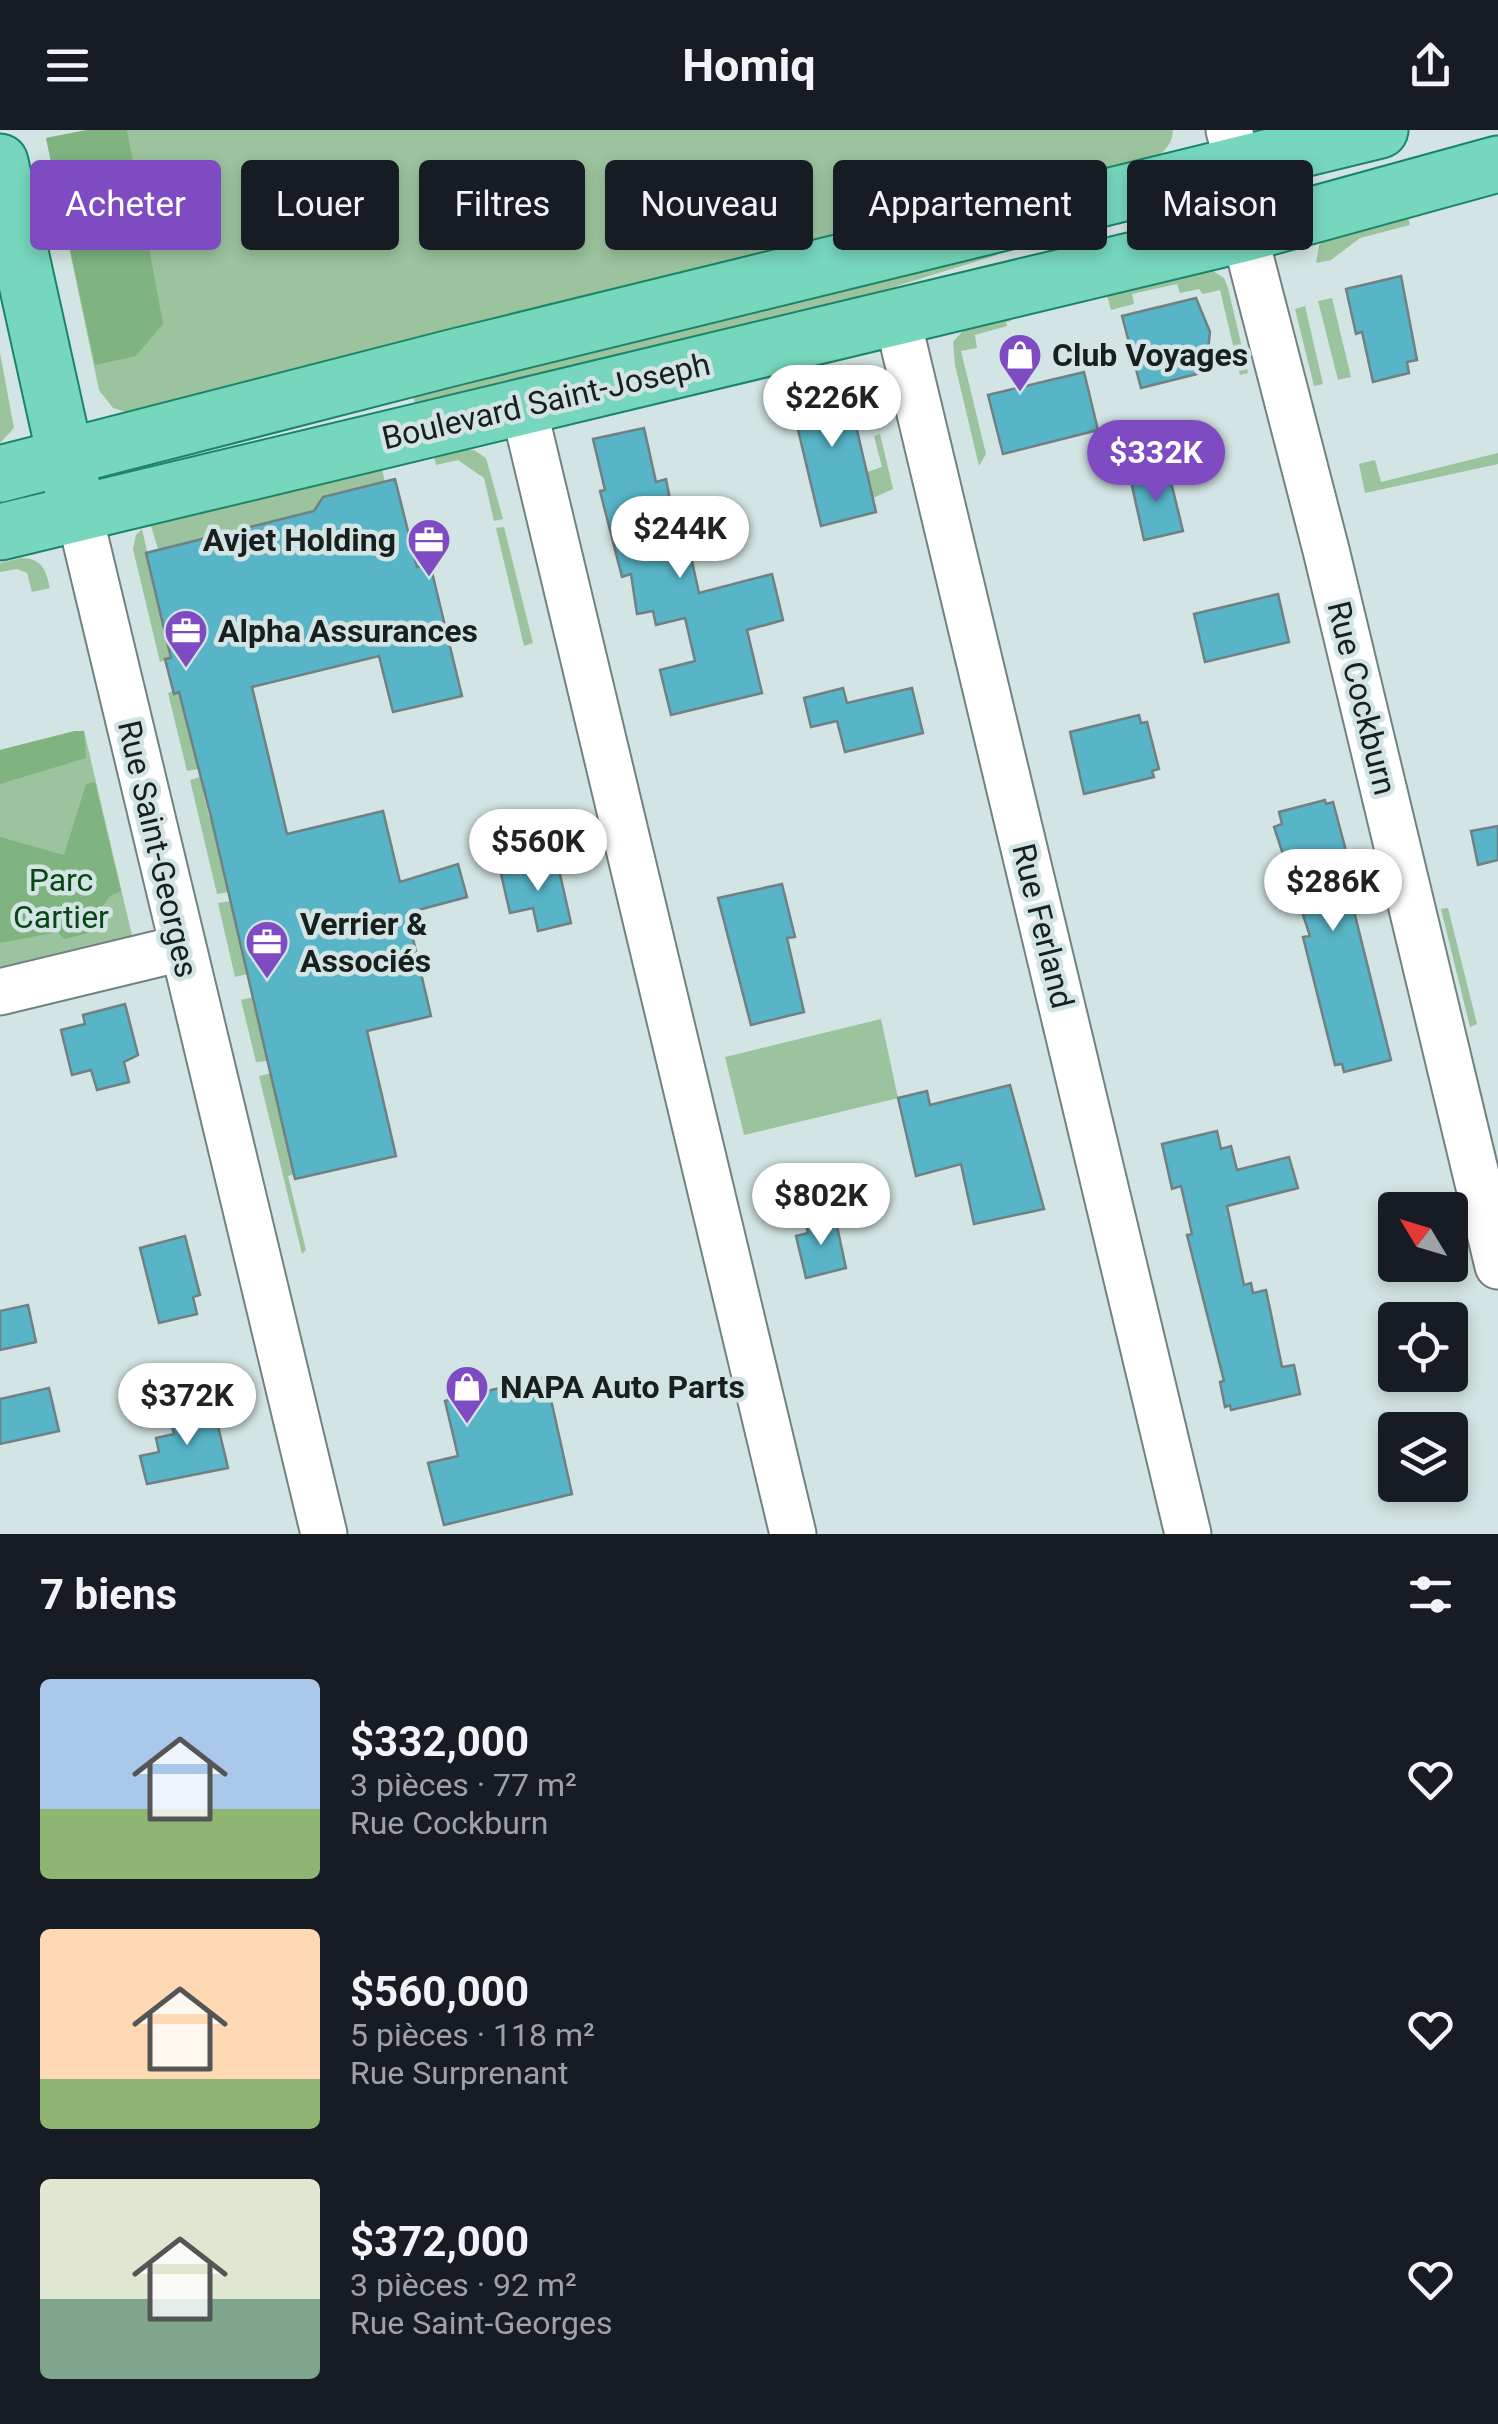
<!DOCTYPE html>
<html lang="fr">
<head>
<meta charset="utf-8">
<style>
	body { margin:0; font-family:Roboto,sans-serif; background:#20242c; color:#f1f3f6; height:100vh; display:flex; flex-direction:column; font-size:38px; white-space:nowrap }
	* { box-sizing:border-box; margin:0 }
	p { font-size:32px; color:#9ea1a6 }
	.icon { flex:none; width:55px; height:55px; fill:none; stroke:currentColor; stroke-width:2; stroke-linecap:round; stroke-linejoin:round }
	.map { position:relative; height:1404px; overflow:hidden }
	.panel { display:flex; flex-direction:column; background:#171b24; flex:1 }
	.panel>* { flex:none }
	.banner { position:absolute; left:30px; top:30px; width:1440px; height:90px; display:flex; gap:20px }
	.needle { width:65px; rotate:308deg }
	.controls { position:absolute; left:1378px; top:1062px; display:grid; gap:20px }
	.controls a { display:grid; place-items:center; width:90px; height:90px; border-radius:10px; background:#171b24; box-shadow:0 5px 15px #0003; font-size:50px }
	.price { position:absolute; translate:-50% -85px; padding:0 22px; border-radius:35px; background:#fff; color:#222; font-size:32px; line-height:65px; filter:drop-shadow(0 2px 5px #0008) }
	.price::after { content:''; position:absolute; left:50%; top:60px; width:30px; height:22px; margin-left:-15px; background:inherit; clip-path:polygon(0 0,100% 0,50% 100%) }
	.price.active { background:#7e4bc3; color:#fff }
	ul { padding:0; list-style:none }
	li { display:flex; align-items:center; gap:30px; height:250px; padding:0 40px }
	li span { display:grid; place-items:center; flex:none; width:280px; height:200px; border-radius:10px; color:#555 }
	li>.icon { margin-inline-start:auto }
	span .icon { width:120px; height:120px; fill:#fffc; stroke-width:1 }
	li b { font-size:42px }
	h2 { display:flex; justify-content:space-between; align-items:center; height:120px; padding:0 40px; font-size:42px }
	.tag { padding:0 35px; border-radius:10px; background:#171b24; box-shadow:0 5px 15px #0003; font-size:35px; line-height:90px }
	.tag.active { background:#7e4bc3; color:#fff }
	header { display:flex; justify-content:space-between; align-items:center; height:130px; padding:0 40px; background:#171b24; font-size:45px; font-weight:700 }
	.map>svg:first-child { display:block }
	.green { fill:#9bc39d }
	.forest { fill:#7fb481 }
	.building { fill:#57b5c7; stroke:#708083; stroke-width:2.5 }
	.lines { fill:none; stroke-linecap:round; stroke-linejoin:round }
	.minor-casing { stroke:#718281; stroke-width:49 }
	.major-casing { stroke:#1a8568; stroke-width:59 }
	.minor { stroke:#fff; stroke-width:45 }
	.major { stroke:#76d7bc; stroke-width:55 }
	.labels { text-anchor:middle; dominant-baseline:central; stroke-width:9; stroke-linejoin:round; paint-order:stroke }
	.poi-label { font-size:32px; font-weight:bold; fill:#181f1e; stroke:#d2e4e3; text-anchor:start }
	.street-label { font-size:32px; fill:#181f1e; stroke:#d2e4e3 }
	.park-label { font-size:32px; fill:#0a4615; stroke:#d2e4e3 }
</style>
</head>
<body>
<header><svg class="icon" aria-label="menu" viewBox="0 0 24 24"><path d="M4 6h16M4 12h16M4 18h16"/></svg>Homiq<svg class="icon" aria-label="share" viewBox="0 0 24 24"><path d="M12 15V3M7 8l5-5 5 5M5 13v7h14v-7"/></svg></header>
<div class="map">
<svg width="1498" height="1404" viewBox="0 0 1498 1404">
	<rect width="100%" height="100%" fill="#d2e4e3"/>
	<g class="green">
		<path d="M87,0H1173C1172,17 1161,25 1146,31L126,282L113,278L99,260L46,8Z"/>
		<polygon points="1408,87 1410,95 1360,108 1331,130 1316,133 1319,115 1329,106"/>
		<polygon points="996,119 997,125 838,174 417,280 413,267 541,231"/>
		<polygon points="1207,137 1224,148 1228,158 1248,243 1240,245 1220,160 1203,164 1199,159 1180,163 1177,154 1132,164 1134,174 1111,180 1106,162"/>
		<polygon points="1332,168 1351,247 1338,250 1318,171"/>
		<polygon points="1305,176 1323,254 1314,256 1295,179"/>
		<polygon points="1009,186 1011,191 1006,192 1007,196 975,205 977,218 961,221 986,324 979,336 955,235 953,212 966,197"/>
		<polygon points="0,223 14,298 0,313"/>
		<polygon points="880,304 893,359 873,368 867,342 882,337 874,306"/>
		<polygon points="464,320 474,320 486,328 503,389 494,391 484,348 458,330 436,335 434,326"/>
		<polygon points="1498,323 1498,334 1365,363 1359,334 1375,330 1381,352"/>
		<polygon points="382,339 385,352 323,367 314,381 158,419 151,396"/>
		<polygon points="504,397 533,513 524,516 496,398"/>
		<polygon points="142,399 171,528 160,532 133,419 136,405"/>
		<path d="M21,428C42,428 46,440 50,458L32,462L27,443L17,439L0,442V433Z"/>
		<polygon points="173,561 179,562 198,639 187,641 168,563"/>
		<polygon points="75,601 84,601 134,814 0,848 0,620"/>
		<polygon points="200,647 209,687 219,685 219,721 228,762 217,764 190,650"/>
		<polygon points="231,771 248,844 235,847 218,773"/>
		<polygon points="1448,778 1477,894 1470,897 1441,779"/>
		<polygon points="253,867 268,931 256,932 241,870"/>
		<polygon points="881,889 898,968 744,1005 725,927"/>
		<polygon points="271,943 294,1044 288,1046 306,1120 302,1124 259,946"/>
	</g>
	<g class="forest">
		<polygon points="87,0 127,0 163,194 136,226 95,235 46,8"/>
		<polygon points="75,601 84,601 86,628 0,654 0,620"/>
		<polygon points="95,652 121,761 110,766 102,777 105,799 64,809 58,802 0,813 0,707 64,725 86,654"/>
	</g>
	<g class="building">
		<polygon points="1401,146 1417,230 1407,232 1409,243 1373,252 1362,202 1356,204 1346,159"/>
		<polygon points="1196,168 1210,202 1208,220 1213,240 1141,258 1122,186"/>
		<polygon points="1084,242 1098,300 1003,324 988,265"/>
		<polygon points="844,244 876,382 821,396 788,258"/>
		<polygon points="644,298 656,352 666,349 671,375 679,373 699,463 772,444 783,490 747,500 762,563 671,585 660,540 695,531 685,488 656,495 653,481 637,484 631,444 622,447 600,361 605,360 593,309"/>
		<polygon points="1165,339 1167,348 1170,348 1183,401 1144,410 1130,347"/>
		<polygon points="395,349 417,437 430,434 462,566 393,582 379,526 252,557 287,704 383,681 400,752 458,734 467,767 407,783 431,886 367,901 396,1026 295,1049 211,687 179,562 174,564 165,529 171,528 146,423 314,381 323,367"/>
		<polygon points="1278,464 1289,512 1205,532 1194,484"/>
		<polygon points="843,558 847,573 912,558 923,603 845,622 837,591 811,597 804,568"/>
		<polygon points="1139,585 1141,593 1147,592 1159,639 1152,641 1154,647 1084,664 1070,602"/>
		<polygon points="1325,670 1326,674 1333,672 1354,751 1347,753 1391,930 1344,942 1342,934 1335,935 1303,807 1310,806 1274,697 1282,694 1279,682"/>
		<polygon points="1498,696 1498,730 1478,735 1471,701"/>
		<polygon points="557,731 571,793 538,801 533,778 510,783 501,744"/>
		<polygon points="782,754 795,807 787,808 804,882 751,895 718,768"/>
		<polygon points="125,874 138,925 124,932 129,952 97,960 91,940 72,945 61,900 85,894 83,885"/>
		<polygon points="1010,955 1044,1079 974,1094 961,1034 916,1046 898,968 927,961 930,975"/>
		<polygon points="1217,1001 1221,1019 1231,1016 1237,1040 1289,1027 1298,1058 1227,1076 1244,1155 1251,1153 1253,1163 1266,1160 1282,1237 1294,1235 1300,1264 1231,1280 1230,1275 1225,1277 1220,1252 1224,1251 1187,1105 1192,1104 1181,1056 1172,1059 1162,1014"/>
		<polygon points="835,1087 846,1138 806,1148 796,1106 808,1103 806,1094"/>
		<polygon points="185,1106 200,1165 193,1167 197,1184 159,1193 140,1118"/>
		<polygon points="28,1175 36,1212 0,1220 0,1181"/>
		<polygon points="546,1247 572,1364 444,1395 428,1333 458,1326 445,1271"/>
		<polygon points="49,1258 59,1301 0,1314 0,1269"/>
		<polygon points="213,1275 228,1338 147,1354 140,1326 159,1322 156,1308 174,1304 169,1286"/>
	</g>
	<g class="lines">
		<defs>
			<g id="minor">
				<polyline points="1229,0 1238,33 1250,126 1326,420 1498,1136"/>
				<polyline points="897,187 1188,1404"/>
				<polyline points="523,275 793,1404"/>
				<polyline points="79,383 324,1404"/>
				<polyline points="0,862 182,818"/>
			</g>
			<g id="major">
				<polyline points="0,32 73,361"/>
				<polyline points="0,344 455,227 1380,0"/>
				<polyline points="0,402 1247,103 1498,34"/>
			</g>
		</defs>
		<use href="#minor" class="minor-casing"/>
		<use href="#major" class="major-casing"/>
		<use href="#minor" class="minor"/>
		<use href="#major" class="major"/>
	</g>
	<defs>
		<symbol id="shop-pin" viewBox="-11 -11 22 30"><path d="M0 17L-7.5 6A9.5 9.5 0 1 1 7.5 6Z" fill="#7e4bc3" stroke="#d2e4e3"/><path d="M-5-2.5h2.3a2.7 3.5 0 0 1 5.4 0H5L5.5 6h-11ZM-1.5-2.5h3a1.5 2.3 0 0 0-3 0Z" fill="#fff"/></symbol>
		<symbol id="office-pin" viewBox="-11 -11 22 30"><path d="M0 17L-7.5 6A9.5 9.5 0 1 1 7.5 6Z" fill="#7e4bc3" stroke="#d2e4e3"/><path d="M-6-3h4V-5.5h4V-3h4V5H-6ZM-1-4.5V-3h2v-1.5ZM-6 0V1H6V0Z" fill="#fff"/></symbol>
	</defs>
	<g fill-rule="evenodd">
		<use href="#shop-pin" x="995" y="200" width="50" height="68"/>
		<use href="#office-pin" x="404" y="385" width="50" height="68"/>
		<use href="#office-pin" x="161" y="476" width="50" height="68"/>
		<use href="#office-pin" x="242" y="787" width="50" height="68"/>
		<use href="#shop-pin" x="442" y="1232" width="50" height="68"/>
	</g>
	<g class="labels">
		<g class="poi-label">
			<text x="1052" y="225">Club Voyages</text>
			<text x="396" y="410" text-anchor="end">Avjet Holding</text>
			<text x="218" y="501">Alpha Assurances</text>
			<text x="300" y="794">Verrier &amp;<tspan x="300" dy="37">Associés</tspan></text>
			<text x="500" y="1257">NAPA Auto Parts</text>
		</g>
		<g class="street-label">
			<text transform="translate(546 271) rotate(-13)">Boulevard Saint-Joseph</text>
			<text transform="translate(1362 568) rotate(76)">Rue Cockburn</text>
			<text transform="translate(158 719) rotate(77)">Rue Saint-Georges</text>
			<text transform="translate(1043 796) rotate(76)">Rue Ferland</text>
		</g>
		<g class="park-label">
			<text x="61" y="750">Parc<tspan x="61" dy="37">Cartier</tspan></text>
		</g>
	</g>
</svg>
<div class="controls">
<a><svg class="needle" viewBox="-14 -14 28 28"><path d="M0-13l5 13h-10z" fill="#e53935"/><path d="M0 13l5-13h-10z" fill="#9ea1a6"/></svg></a>
<a><svg class="icon" aria-label="locate" viewBox="0 0 24 24"><circle cx="12" cy="12" r="6"/><path d="M12 2v4M12 18v4M2 12h4M18 12h4"/></svg></a>
<a><svg class="icon" aria-label="layers" viewBox="0 0 24 24"><path d="M12 4l9 5-9 5-9-5zM3 14l9 5 9-5"/></svg></a>
</div>
<b class="price" style="left:832px;top:320px">$226K</b>
<b class="price active" style="left:1156px;top:375px">$332K</b>
<b class="price" style="left:680px;top:451px">$244K</b>
<b class="price" style="left:538px;top:764px">$560K</b>
<b class="price" style="left:1333px;top:804px">$286K</b>
<b class="price" style="left:821px;top:1118px">$802K</b>
<b class="price" style="left:187px;top:1318px">$372K</b>
<div class="banner">
<a class="tag active">Acheter</a>
<a class="tag">Louer</a>
<a class="tag">Filtres</a>
<a class="tag">Nouveau</a>
<a class="tag">Appartement</a>
<a class="tag">Maison</a>
</div>
</div>
<section class="panel">
<h2>7 biens<svg class="icon" aria-label="filters" viewBox="0 0 24 24"><path d="M4 7h16M4 17h16"/><circle cx="9" cy="7" r="2"/><circle cx="15" cy="17" r="2"/></svg></h2>
<ul>
<li><span style="background:linear-gradient(#a9c7e8 65%,#8fb573 0)"><svg class="icon" aria-label="home" viewBox="0 0 24 24"><path d="M3 11l9-7 9 7M6 9v11h12V9"/></svg></span><div><b>$332,000</b><p>3 pièces · 77 m²</p><p>Rue Cockburn</p></div><svg class="icon" aria-label="heart" viewBox="0 0 24 24"><path d="M12 20l-8-8c-3-5 5-10 8-4 3-6 11-1 8 4z"/></svg></li>
<li><span style="background:linear-gradient(#ffd9b3 75%,#8fb573 0)"><svg class="icon" aria-label="home" viewBox="0 0 24 24"><path d="M3 11l9-7 9 7M6 9v11h12V9"/></svg></span><div><b>$560,000</b><p>5 pièces · 118 m²</p><p>Rue Surprenant</p></div><svg class="icon" aria-label="heart" viewBox="0 0 24 24"><path d="M12 20l-8-8c-3-5 5-10 8-4 3-6 11-1 8 4z"/></svg></li>
<li><span style="background:linear-gradient(#dfe7d0 60%,#7fa58c 0)"><svg class="icon" aria-label="home" viewBox="0 0 24 24"><path d="M3 11l9-7 9 7M6 9v11h12V9"/></svg></span><div><b>$372,000</b><p>3 pièces · 92 m²</p><p>Rue Saint-Georges</p></div><svg class="icon" aria-label="heart" viewBox="0 0 24 24"><path d="M12 20l-8-8c-3-5 5-10 8-4 3-6 11-1 8 4z"/></svg></li>
</ul>
</section>
</body>
</html>
